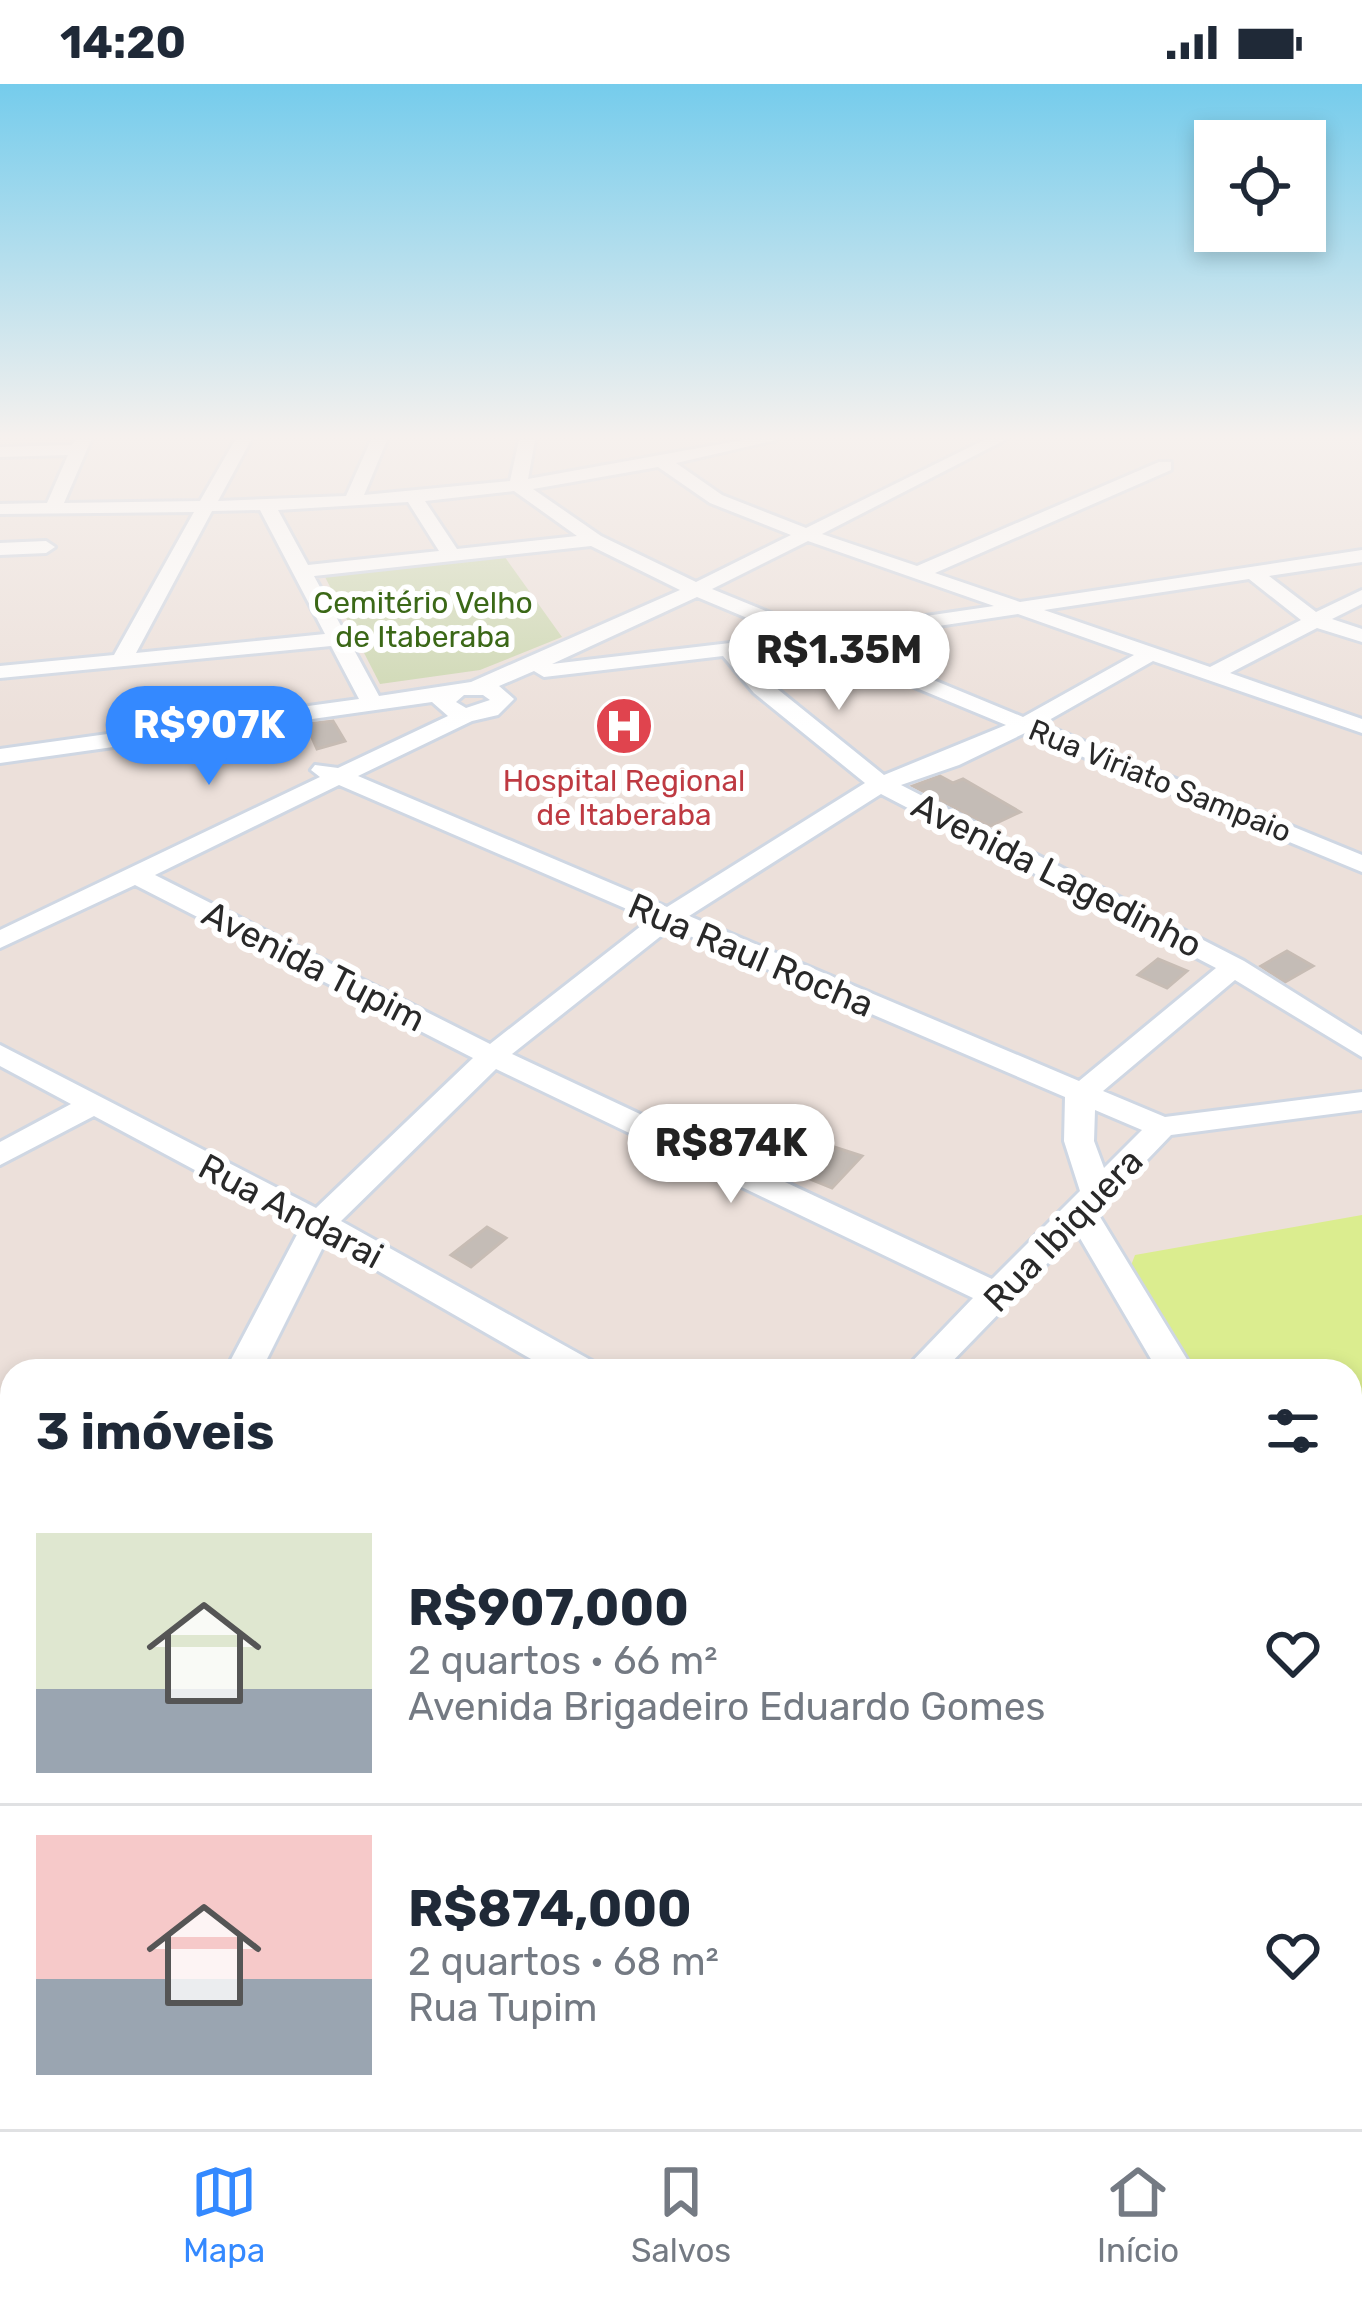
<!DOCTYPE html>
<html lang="pt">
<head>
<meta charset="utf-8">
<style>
	body { margin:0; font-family:Rubik,sans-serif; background:#f6f6f7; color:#1f2937; height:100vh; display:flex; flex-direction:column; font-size:45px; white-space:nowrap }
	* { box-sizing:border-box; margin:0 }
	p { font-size:39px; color:#747a83 }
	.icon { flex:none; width:66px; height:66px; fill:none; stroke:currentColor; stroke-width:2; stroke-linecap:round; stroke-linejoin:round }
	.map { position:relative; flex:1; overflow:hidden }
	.panel { position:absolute; left:0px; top:1275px; width:1362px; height:771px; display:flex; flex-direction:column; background:#fff; border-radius:36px 36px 0 0; box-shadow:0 6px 18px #0003 }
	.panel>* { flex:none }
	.fabs { position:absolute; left:1194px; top:36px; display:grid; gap:24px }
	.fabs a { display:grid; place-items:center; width:132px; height:132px; border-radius:0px; background:#fff; box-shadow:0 6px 18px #0003; font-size:60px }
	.price { position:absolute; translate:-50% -102px; padding:0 27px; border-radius:42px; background:#fff; color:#222; font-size:39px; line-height:78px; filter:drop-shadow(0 3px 6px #0008) }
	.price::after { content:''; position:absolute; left:50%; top:72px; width:36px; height:27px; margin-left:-18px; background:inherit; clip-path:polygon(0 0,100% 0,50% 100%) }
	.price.selected { background:#3489ff; color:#fff }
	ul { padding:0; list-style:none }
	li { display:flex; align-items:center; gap:36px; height:300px; padding:0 36px }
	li+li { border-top:3px solid #e0e1e3 }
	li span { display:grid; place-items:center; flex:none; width:336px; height:240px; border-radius:0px; color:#555 }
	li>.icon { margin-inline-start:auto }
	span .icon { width:144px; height:144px; fill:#fffc; stroke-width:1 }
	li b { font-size:51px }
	h2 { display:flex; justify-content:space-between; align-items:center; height:144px; padding:0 36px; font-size:51px }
	.status { display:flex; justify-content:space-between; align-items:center; height:84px; padding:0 60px; background:#fff; direction:ltr }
	.status svg { height:33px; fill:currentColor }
	.menu { display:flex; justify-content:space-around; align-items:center; height:168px; border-top:3px solid #e0e1e3; background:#fff; font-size:33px; color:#747a83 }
	.menu a { display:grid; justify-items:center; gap:6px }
	.menu .selected { color:#3489ff }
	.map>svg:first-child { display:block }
	.green { fill:#c3e594 }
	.cemetery { fill:#ccd7b0 }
	.pitch { fill:#dbed8f }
	.building { fill:#c4bcb6; stroke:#c7bcb4; stroke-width:3 }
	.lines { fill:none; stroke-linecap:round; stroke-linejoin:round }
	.minor-casing { stroke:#cfd7e3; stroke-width:6 }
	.minor { fill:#fff; fill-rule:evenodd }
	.labels { text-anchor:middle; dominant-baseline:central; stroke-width:12; stroke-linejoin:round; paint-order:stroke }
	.far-park-label { font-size:30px; fill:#3b6817; stroke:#fff }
	.far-health-label { font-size:30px; fill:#be3a42; stroke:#fff }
	.far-street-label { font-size:30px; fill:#292929; stroke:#fff }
	.street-label { font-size:36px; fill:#292929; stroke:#fff }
</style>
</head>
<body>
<div class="status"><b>14:20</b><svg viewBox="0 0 49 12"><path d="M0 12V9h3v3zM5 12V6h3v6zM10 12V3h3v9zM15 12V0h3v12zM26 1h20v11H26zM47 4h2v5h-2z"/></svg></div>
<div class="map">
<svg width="1362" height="2045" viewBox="0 0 1362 2045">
	<rect width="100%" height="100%" fill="#ece0da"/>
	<polygon class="green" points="455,2034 893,2034 904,2045 444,2045"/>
	<polygon class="cemetery" points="502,469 562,553 480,586 380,600 324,491"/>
	<polygon class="pitch" points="1362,1131 1362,1497 1350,1499 1350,1287 1186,1287 1127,1192 1135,1171"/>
	<g class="building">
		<polygon points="333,637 345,657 317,665 306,640"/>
		<polygon points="940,692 953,699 963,695 1020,728 990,742 913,702"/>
		<polygon points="1287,867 1313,882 1285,898 1261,882"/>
		<polygon points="1158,875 1187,887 1167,904 1138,891"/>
		<polygon points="795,1045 831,1062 862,1072 832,1104 761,1075"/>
		<polygon points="487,1143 506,1154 471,1183 451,1171"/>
	</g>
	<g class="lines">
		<defs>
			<g id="minor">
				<path d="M75,356H91L64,419L200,417L235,356H251L218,417L346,412L371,356H387L364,411L510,397L519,356H535L528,395L743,356H776L676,379L722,411L806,444L984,356H1005L822,450L917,482L1159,378H1171V386L935,489L1020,518L1362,466V478L1269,492L1316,528L1362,506V520L1332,535L1362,545V558L1317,544L1230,589L1362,635V649L1153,577L1042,640L1362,771V788L1025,649L959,681L901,701L1244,877L1362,951V973L1235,896L1103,1007L1165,1033L1362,1008V1026L1171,1051L1097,1128L1194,1287H1158L1077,1149L943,1287H903L973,1214L496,985L341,1137L594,1278L599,1287H552L326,1157L261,1287H225L301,1143L94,1032L0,1081V1058L71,1020L0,982V961L316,1124L473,974L135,801L0,864V846L320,693L311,686L315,681L338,684L448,632L432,618L0,679V665L359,615L331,562L0,594V582L114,571L194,428L0,430V420L47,419L68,371L0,373V363L72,361ZM658,383L710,419L791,451L696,498L601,452L533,405ZM514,407L577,452L457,465L425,417ZM408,418L439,467L308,481L278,426ZM260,426L325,550L136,569L212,427ZM808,457L994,522L817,548L712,505ZM591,462L680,506L471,598L379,612L314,492ZM1249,495L1301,536L1210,583L1044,526ZM697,513L790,552L552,580ZM1018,530L1134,571L1023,633L839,557ZM813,561L1006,641L884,691L770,599L743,570ZM723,572L754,609L865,699L667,823L358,692L472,637L498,631L514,615L499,602L534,587L544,593ZM464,611H483L490,616L466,624L456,618ZM339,701L650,835L490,960L155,791ZM881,710L1216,884L1079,997L689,832ZM671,844L1065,1013L1064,1057L1080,1107L992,1195L512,970ZM1095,1026L1142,1046L1104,1084L1094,1057Z"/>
				<polygon points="0,459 46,457 55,463 46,469 0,471"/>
				<polygon points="1350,1559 1362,1563 1362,1615 1350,1611"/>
				<polygon points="12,1668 12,1724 0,1728 0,1673"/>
				<polygon points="1350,2032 1355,2045 1302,2045 1298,2034"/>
				<polygon points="414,2034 470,2034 466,2045 410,2045"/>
				<polygon points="956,2034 1014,2034 1018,2045 960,2045"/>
			</g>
		</defs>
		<use href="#minor" class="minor-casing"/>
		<use href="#minor" class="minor"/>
	</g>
	<linearGradient id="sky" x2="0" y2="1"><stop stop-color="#75ccec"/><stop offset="0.55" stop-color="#f6f1ee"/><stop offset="1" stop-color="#f6f1ee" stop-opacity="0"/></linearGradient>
	<rect width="1362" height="642" fill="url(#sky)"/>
	<defs>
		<symbol id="hospital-disc" viewBox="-11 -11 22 22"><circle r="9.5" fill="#e0444e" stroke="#fff"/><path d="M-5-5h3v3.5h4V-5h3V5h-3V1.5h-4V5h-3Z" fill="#fff"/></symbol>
	</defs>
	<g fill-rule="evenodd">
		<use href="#hospital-disc" x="591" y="609" width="66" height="66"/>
	</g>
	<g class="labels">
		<g class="far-park-label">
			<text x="423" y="519">Cemitério Velho<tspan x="423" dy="34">de Itaberaba</tspan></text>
		</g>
		<g class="far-health-label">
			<text x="624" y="697">Hospital Regional<tspan x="624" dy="34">de Itaberaba</tspan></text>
		</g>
		<g class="far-street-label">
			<text transform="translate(1160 697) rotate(22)">Rua Viriato Sampaio</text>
		</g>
		<g class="street-label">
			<text transform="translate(1057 791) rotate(27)">Avenida Lagedinho</text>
			<text transform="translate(751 871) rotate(23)">Rua Raul Rocha</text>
			<text transform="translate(314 882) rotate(27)">Avenida Tupim</text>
			<text transform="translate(291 1127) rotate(28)">Rua Andarai</text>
			<text transform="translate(1063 1146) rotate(-46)">Rua Ibiquera</text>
		</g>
	</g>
</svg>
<div class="fabs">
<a><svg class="icon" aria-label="locate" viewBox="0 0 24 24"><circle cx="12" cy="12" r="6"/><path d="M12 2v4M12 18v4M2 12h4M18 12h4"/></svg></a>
</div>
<b class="price" style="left:839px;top:629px">R$1.35M</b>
<b class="price selected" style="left:209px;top:704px">R$907K</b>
<b class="price" style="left:731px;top:1122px">R$874K</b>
<section class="panel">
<h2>3 imóveis<svg class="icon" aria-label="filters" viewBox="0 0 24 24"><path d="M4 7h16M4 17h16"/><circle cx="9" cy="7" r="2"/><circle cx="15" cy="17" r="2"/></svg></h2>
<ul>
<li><span style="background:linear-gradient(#dfe7d0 65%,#9aa5b1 0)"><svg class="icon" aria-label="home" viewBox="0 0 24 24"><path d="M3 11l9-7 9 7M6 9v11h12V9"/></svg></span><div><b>R$907,000</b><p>2 quartos · 66 m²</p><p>Avenida Brigadeiro Eduardo Gomes</p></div><svg class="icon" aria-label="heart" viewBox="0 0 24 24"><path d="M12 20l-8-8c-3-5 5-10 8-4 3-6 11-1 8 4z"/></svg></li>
<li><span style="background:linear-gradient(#f6c9c9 60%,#9aa5b1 0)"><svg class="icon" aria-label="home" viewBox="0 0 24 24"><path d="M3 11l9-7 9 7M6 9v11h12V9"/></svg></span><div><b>R$874,000</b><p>2 quartos · 68 m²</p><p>Rua Tupim</p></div><svg class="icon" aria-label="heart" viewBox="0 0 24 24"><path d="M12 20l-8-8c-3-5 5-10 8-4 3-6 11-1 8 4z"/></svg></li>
</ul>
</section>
</div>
<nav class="menu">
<a class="selected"><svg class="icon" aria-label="map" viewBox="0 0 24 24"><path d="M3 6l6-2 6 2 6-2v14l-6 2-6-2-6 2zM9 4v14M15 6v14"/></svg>Mapa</a>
<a><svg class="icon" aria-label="saved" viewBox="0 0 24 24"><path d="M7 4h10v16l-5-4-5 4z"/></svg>Salvos</a>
<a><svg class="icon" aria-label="home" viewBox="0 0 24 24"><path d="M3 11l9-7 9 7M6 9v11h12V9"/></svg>Início</a>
</nav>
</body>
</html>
